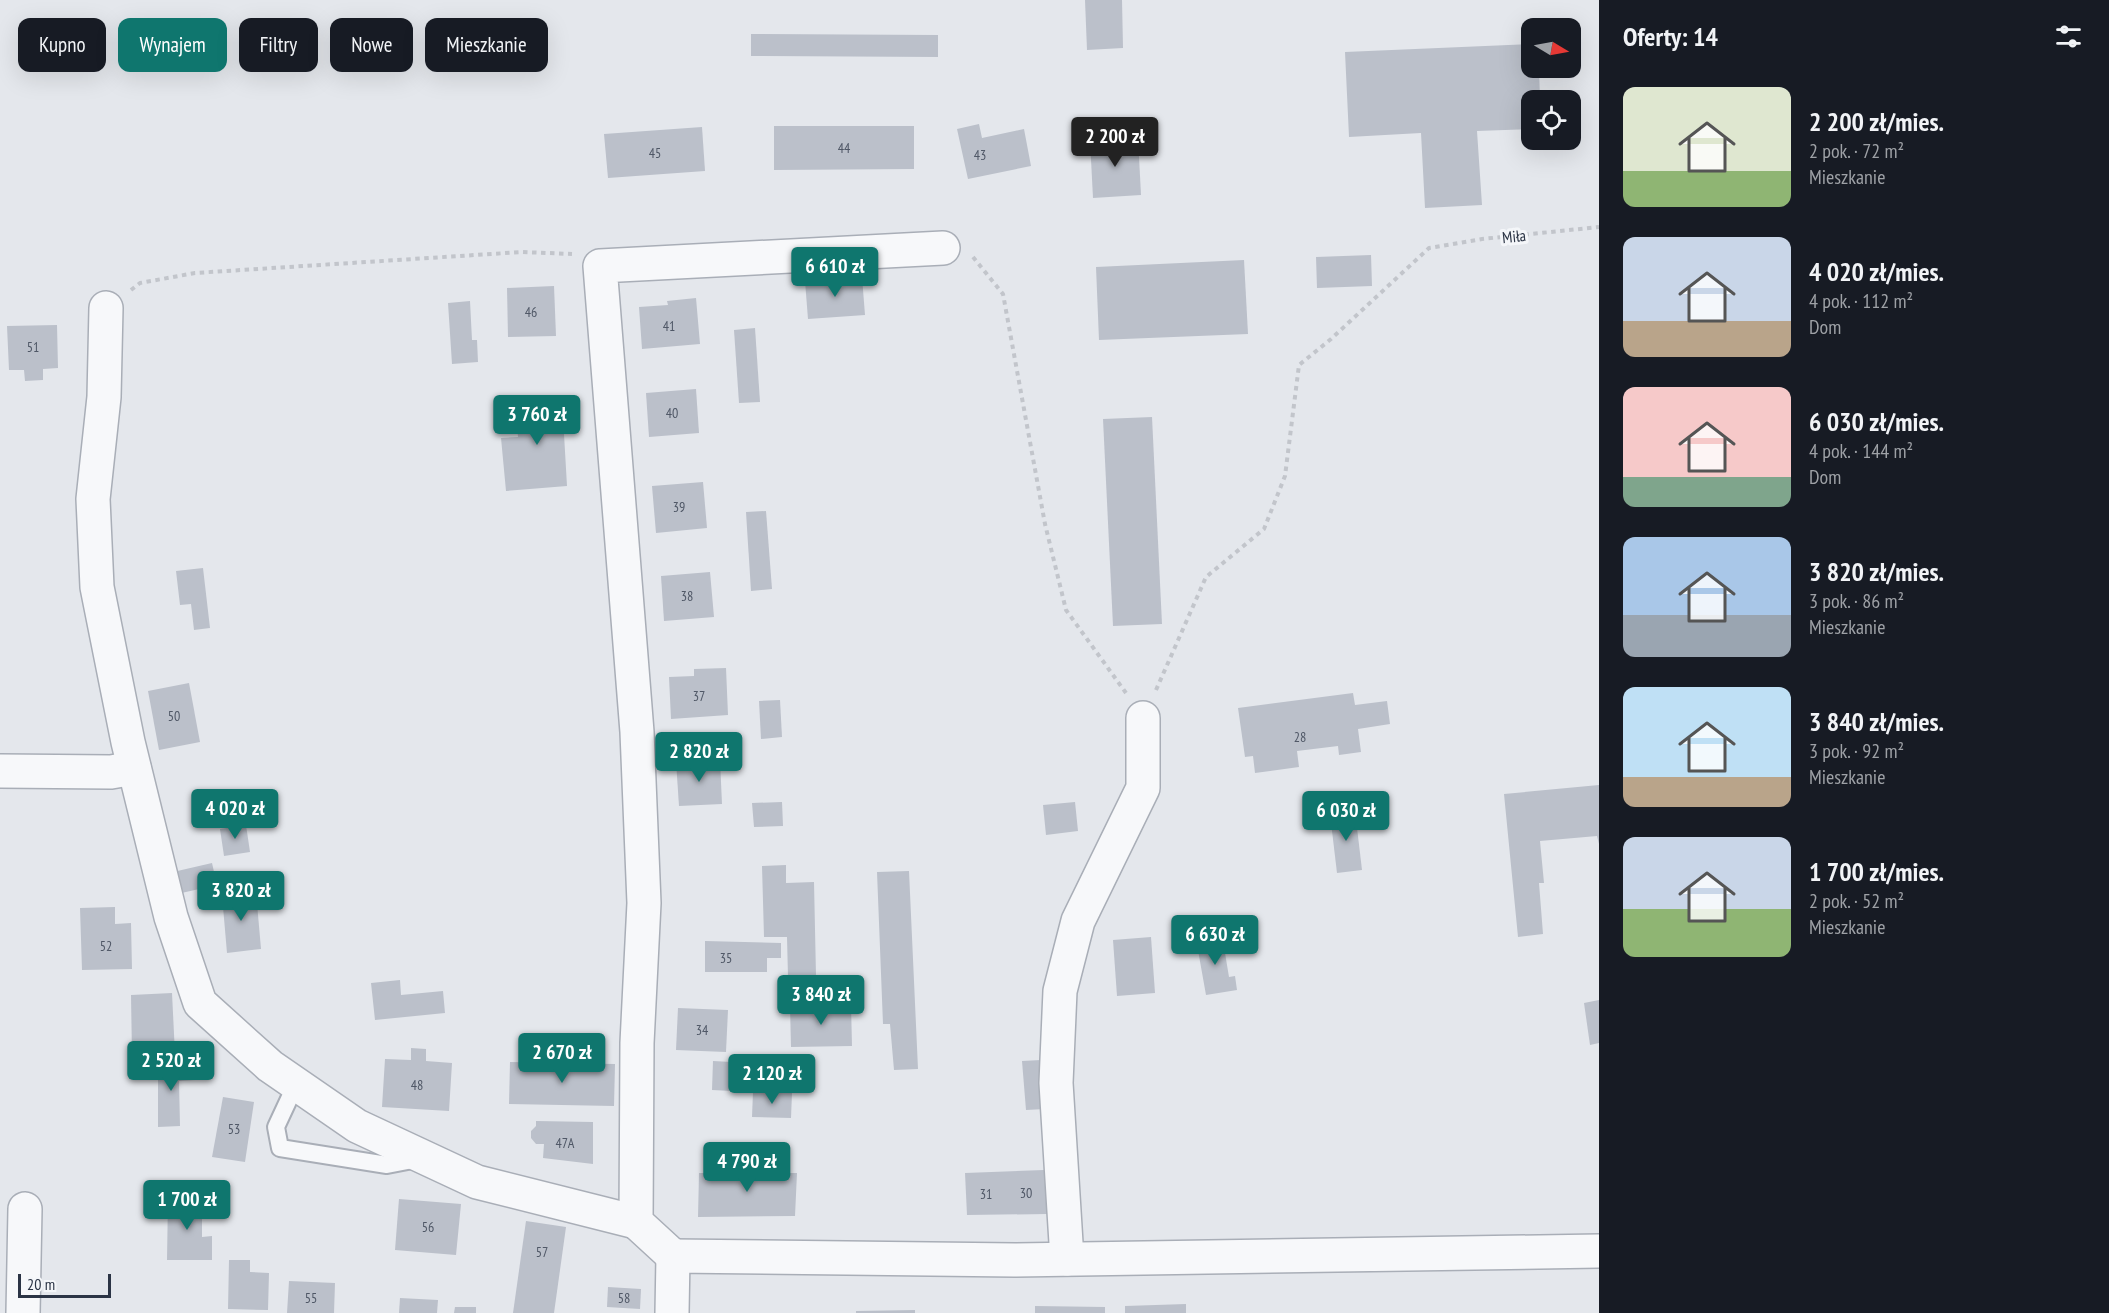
<!DOCTYPE html>
<html lang="pl">
<head>
<meta charset="utf-8">
<style>
	body { margin:0; font-family:"PT Sans Narrow",sans-serif; background:#242831; color:#f1f3f6; height:100vh; display:flex; flex-direction:column; font-size:22px; white-space:nowrap }
	* { box-sizing:border-box; margin:0 }
	p { font-size:20px; color:#9ea1a6 }
	.icon { flex:none; width:33px; height:33px; fill:none; stroke:currentColor; stroke-width:2; stroke-linecap:round; stroke-linejoin:round }
	.map { position:relative; flex:1; overflow:hidden }
	.details { display:flex; flex-direction:column; background:#171b24; width:510px }
	.details>* { flex:none }
	.guide { position:absolute; left:18px; top:18px; width:570px; height:54px; display:flex; gap:12px }
	.needle { width:39px; rotate:100deg }
	.controls { position:absolute; left:1521px; top:18px; display:grid; gap:12px }
	.controls a { display:grid; place-items:center; width:60px; height:60px; border-radius:12px; background:#171b24; box-shadow:0 6px 24px #0002; font-size:30px }
	.scale { position:absolute; left:18px; bottom:15px; width:93px; box-sizing:border-box; padding-left:6px; border:3px solid #2b3445; border-top:0; font-size:16px; line-height:21px; white-space:nowrap; color:#2b3445; -webkit-text-stroke:4px #f4f6f9; paint-order:stroke }
	.price { position:absolute; translate:-50% -51px; padding:0 14px; border-radius:6px; background:#0f766e; color:#fff; font-size:20px; line-height:39px; filter:drop-shadow(0 2px 3px #0008) }
	.price::after { content:''; position:absolute; left:50%; top:36px; width:18px; height:14px; margin-left:-9px; background:inherit; clip-path:polygon(0 0,100% 0,50% 100%) }
	.price.current { background:#222; color:#fff }
	ul { padding:0; list-style:none }
	li { display:flex; align-items:center; gap:18px; height:150px; padding:0 24px }
	li span { display:grid; place-items:center; flex:none; width:168px; height:120px; border-radius:12px; color:#555 }
	li>.icon { margin-inline-start:auto }
	span .icon { width:72px; height:72px; fill:#fffc; stroke-width:1 }
	li b { font-size:26px }
	h2 { display:flex; justify-content:space-between; align-items:center; height:72px; padding:0 24px; font-size:26px }
	.pill { padding:0 21px; border-radius:12px; background:#171b24; box-shadow:0 6px 24px #0002; font-size:21px; line-height:54px }
	.pill.current { background:#0f766e; color:#fff }
	main { display:flex; flex:1; min-height:0 }
	.map>svg:first-child { display:block }
	.building { fill:#bbc0ca }
	.lines { fill:none; stroke-linecap:round; stroke-linejoin:round }
	.service-casing { stroke:#a9aeb7; stroke-width:20 }
	.minor-casing { stroke:#a9aeb7; stroke-width:36 }
	.path { stroke:#c2c5cb; stroke-width:4; stroke-dasharray:4.5 4.5; stroke-linecap:butt }
	.service { stroke:#f7f8fa; stroke-width:16 }
	.minor { stroke:#f7f8fa; stroke-width:33 }
	.labels { text-anchor:middle; dominant-baseline:central; stroke-width:6; stroke-linejoin:round; paint-order:stroke }
	.number-label { font-size:14px; fill:#4f5766 }
	.street-label { font-size:16px; fill:#2b3445; stroke:#f4f6f9 }
</style>
</head>
<body>
<main>
<div class="map">
<svg width="1599" height="1313" viewBox="0 0 1599 1313">
	<rect width="100%" height="100%" fill="#e4e7ec"/>
	<g class="building">
		<polygon points="1085,0 1122,0 1123,48 1087,50"/>
		<polygon points="751,34 938,35 938,57 751,56"/>
		<polygon points="1532,44 1532,68 1539,68 1540,100 1532,100 1532,129 1477,131 1482,205 1425,208 1421,133 1349,137 1345,52"/>
		<polygon points="979,124 982,138 1024,129 1031,166 968,179 957,129"/>
		<polygon points="774,126 914,126 914,169 774,170"/>
		<polygon points="702,127 705,171 608,178 604,134"/>
		<polygon points="1138,138 1141,195 1093,198 1090,140"/>
		<polygon points="1371,255 1372,286 1317,288 1316,257"/>
		<polygon points="1244,260 1248,334 1099,340 1096,267"/>
		<polygon points="862,277 865,315 808,319 805,281"/>
		<polygon points="554,286 556,336 508,337 507,288"/>
		<polygon points="696,298 700,344 642,349 639,307 668,305 667,301"/>
		<polygon points="470,301 472,340 477,340 478,362 452,364 448,303"/>
		<polygon points="57,325 58,368 43,369 43,380 25,381 24,370 9,370 7,326"/>
		<polygon points="755,328 760,402 739,403 734,330"/>
		<polygon points="696,389 699,433 649,437 646,393"/>
		<polygon points="567,397 570,434 564,434 567,486 506,491 501,438 518,437 515,401"/>
		<polygon points="1152,417 1162,624 1113,626 1103,419"/>
		<polygon points="703,482 707,528 656,533 652,486"/>
		<polygon points="766,511 772,589 751,591 746,512"/>
		<polygon points="203,568 210,628 194,630 191,604 180,605 176,571"/>
		<polygon points="710,572 714,617 664,621 661,576"/>
		<polygon points="726,668 728,715 671,719 669,677 694,676 694,669"/>
		<polygon points="189,683 200,742 159,750 148,691"/>
		<polygon points="1353,693 1355,705 1387,701 1390,724 1358,729 1361,752 1339,755 1338,746 1297,751 1299,767 1255,773 1253,756 1245,757 1238,708"/>
		<polygon points="780,700 782,737 761,739 759,701"/>
		<polygon points="720,760 722,804 679,806 676,761"/>
		<polygon points="1599,785 1599,844 1597,836 1540,841 1544,883 1539,883 1543,934 1518,937 1504,794"/>
		<polygon points="782,802 783,826 754,827 752,803"/>
		<polygon points="1075,802 1078,831 1046,835 1043,805"/>
		<polygon points="1355,811 1362,870 1337,873 1330,814"/>
		<polygon points="246,825 250,852 224,856 220,829"/>
		<polygon points="212,863 217,885 177,894 173,872"/>
		<polygon points="786,865 786,883 814,882 816,976 788,977 787,937 764,937 762,866"/>
		<polygon points="909,871 918,1069 894,1070 890,1024 883,1024 877,872"/>
		<polygon points="256,892 261,949 227,953 222,895"/>
		<polygon points="115,907 115,924 131,923 132,969 82,970 80,908"/>
		<polygon points="1222,935 1229,977 1235,976 1237,990 1206,995 1196,939"/>
		<polygon points="1151,937 1155,993 1117,996 1113,940"/>
		<polygon points="705,941 781,943 781,958 767,958 767,972 705,972"/>
		<polygon points="400,980 401,995 443,991 445,1013 375,1020 371,983"/>
		<polygon points="172,993 175,1054 132,1055 131,995"/>
		<polygon points="1599,1000 1599,1043 1590,1045 1584,1003"/>
		<polygon points="851,1004 852,1046 791,1047 790,1005"/>
		<polygon points="678,1008 728,1010 726,1052 676,1050"/>
		<polygon points="411,1048 426,1049 426,1061 452,1063 449,1111 382,1107 385,1059 411,1060"/>
		<polygon points="1041,1060 1045,1109 1026,1110 1022,1061"/>
		<polygon points="713,1061 750,1063 750,1092 712,1090"/>
		<polygon points="510,1062 615,1064 614,1106 509,1104"/>
		<polygon points="158,1063 179,1063 179,1066 195,1066 195,1080 179,1081 180,1126 158,1127"/>
		<polygon points="753,1092 792,1093 791,1118 752,1117"/>
		<polygon points="223,1097 254,1102 245,1162 212,1157"/>
		<polygon points="536,1121 593,1122 593,1164 543,1158 544,1144 536,1144 531,1138 531,1131 536,1126"/>
		<polygon points="732,1160 758,1161 757,1173 797,1173 795,1216 698,1217 699,1173 732,1173"/>
		<polygon points="1044,1170 1047,1214 967,1215 965,1173"/>
		<polygon points="168,1198 202,1199 202,1237 212,1236 212,1260 167,1260"/>
		<polygon points="399,1199 461,1204 456,1255 395,1250"/>
		<polygon points="526,1221 566,1227 554,1313 513,1313"/>
		<polygon points="229,1260 250,1260 250,1272 269,1273 268,1310 228,1309"/>
		<polygon points="289,1281 335,1283 334,1313 287,1313"/>
		<polygon points="608,1287 641,1289 640,1309 607,1307"/>
		<polygon points="400,1298 438,1300 437,1313 399,1313"/>
		<polygon points="1186,1304 1186,1313 1125,1313 1125,1306"/>
		<polygon points="1035,1306 1105,1307 1105,1313 1035,1313"/>
		<polygon points="455,1307 476,1307 476,1313 454,1313"/>
		<polygon points="915,1310 915,1313 856,1313 856,1311"/>
	</g>
	<g class="lines">
		<defs>
			<polyline id="service" points="296,1084 276,1127 280,1148 387,1165 418,1159"/>
			<g id="minor">
				<polyline points="106,308 104,397 93,499 97,587 128,742 171,917 200,1003 270,1066 357,1126 477,1182 636,1222"/>
				<polyline points="0,771 111,772 134,768"/>
				<polyline points="673,1256 636,1222 637,1043 644,903 637,732 600,266 943,248"/>
				<polyline points="1067,1259 1056,1083 1060,991 1078,921 1143,788 1143,718"/>
				<polyline points="23,1313 25,1209"/>
				<polyline points="672,1313 673,1256 1015,1260 1599,1251"/>
			</g>
		</defs>
		<use href="#service" class="service-casing"/>
		<use href="#minor" class="minor-casing"/>
		<g class="path">
			<polyline points="973,257 1003,294 1045,524 1066,610 1126,693"/>
			<polyline points="131,290 140,283 195,273 522,252 572,254"/>
			<polyline points="1156,690 1206,577 1264,529 1285,476 1299,365 1331,339 1429,248 1482,239 1599,227"/>
		</g>
		<use href="#service" class="service"/>
		<use href="#minor" class="minor"/>
	</g>
	<g class="labels">
		<g class="number-label">
			<text x="844" y="148">44</text>
			<text x="655" y="153">45</text>
			<text x="980" y="155">43</text>
			<text x="531" y="312">46</text>
			<text x="669" y="326">41</text>
			<text x="33" y="347">51</text>
			<text x="672" y="413">40</text>
			<text x="679" y="507">39</text>
			<text x="687" y="596">38</text>
			<text x="699" y="696">37</text>
			<text x="174" y="716">50</text>
			<text x="1300" y="737">28</text>
			<text x="106" y="946">52</text>
			<text x="726" y="958">35</text>
			<text x="702" y="1030">34</text>
			<text x="417" y="1085">48</text>
			<text x="234" y="1129">53</text>
			<text x="565" y="1143">47A</text>
			<text x="1026" y="1193">30</text>
			<text x="986" y="1194">31</text>
			<text x="428" y="1227">56</text>
			<text x="542" y="1252">57</text>
			<text x="311" y="1298">55</text>
			<text x="624" y="1298">58</text>
		</g>
		<g class="street-label">
			<text transform="translate(1514 236) rotate(-6)">Miła</text>
		</g>
	</g>
</svg>
<div class="controls">
<a><svg class="needle" viewBox="-14 -14 28 28"><path d="M0-13l5 13h-10z" fill="#e53935"/><path d="M0 13l5-13h-10z" fill="#9ea1a6"/></svg></a>
<a><svg class="icon" aria-label="locate" viewBox="0 0 24 24"><circle cx="12" cy="12" r="6"/><path d="M12 2v4M12 18v4M2 12h4M18 12h4"/></svg></a>
</div>
<div class="scale">20 m</div>
<b class="price current" style="left:1115px;top:168px">2 200 zł</b>
<b class="price" style="left:835px;top:298px">6 610 zł</b>
<b class="price" style="left:537px;top:446px">3 760 zł</b>
<b class="price" style="left:699px;top:783px">2 820 zł</b>
<b class="price" style="left:235px;top:840px">4 020 zł</b>
<b class="price" style="left:1346px;top:842px">6 030 zł</b>
<b class="price" style="left:241px;top:922px">3 820 zł</b>
<b class="price" style="left:1215px;top:966px">6 630 zł</b>
<b class="price" style="left:821px;top:1026px">3 840 zł</b>
<b class="price" style="left:562px;top:1084px">2 670 zł</b>
<b class="price" style="left:171px;top:1092px">2 520 zł</b>
<b class="price" style="left:772px;top:1105px">2 120 zł</b>
<b class="price" style="left:747px;top:1193px">4 790 zł</b>
<b class="price" style="left:187px;top:1231px">1 700 zł</b>
<div class="guide">
<a class="pill">Kupno</a>
<a class="pill current">Wynajem</a>
<a class="pill">Filtry</a>
<a class="pill">Nowe</a>
<a class="pill">Mieszkanie</a>
</div>
</div>
<section class="details">
<h2>Oferty: 14<svg class="icon" aria-label="filters" viewBox="0 0 24 24"><path d="M4 7h16M4 17h16"/><circle cx="9" cy="7" r="2"/><circle cx="15" cy="17" r="2"/></svg></h2>
<ul>
<li><span style="background:linear-gradient(#dfe7d0 70%,#8fb573 0)"><svg class="icon" aria-label="home" viewBox="0 0 24 24"><path d="M3 11l9-7 9 7M6 9v11h12V9"/></svg></span><div><b>2 200 zł/mies.</b><p>2 pok. · 72 m²</p><p>Mieszkanie</p></div></li>
<li><span style="background:linear-gradient(#c9d6e8 70%,#b9a48a 0)"><svg class="icon" aria-label="home" viewBox="0 0 24 24"><path d="M3 11l9-7 9 7M6 9v11h12V9"/></svg></span><div><b>4 020 zł/mies.</b><p>4 pok. · 112 m²</p><p>Dom</p></div></li>
<li><span style="background:linear-gradient(#f6c9c9 75%,#7fa58c 0)"><svg class="icon" aria-label="home" viewBox="0 0 24 24"><path d="M3 11l9-7 9 7M6 9v11h12V9"/></svg></span><div><b>6 030 zł/mies.</b><p>4 pok. · 144 m²</p><p>Dom</p></div></li>
<li><span style="background:linear-gradient(#a9c7e8 65%,#9aa5b1 0)"><svg class="icon" aria-label="home" viewBox="0 0 24 24"><path d="M3 11l9-7 9 7M6 9v11h12V9"/></svg></span><div><b>3 820 zł/mies.</b><p>3 pok. · 86 m²</p><p>Mieszkanie</p></div></li>
<li><span style="background:linear-gradient(#bfe0f5 75%,#b9a48a 0)"><svg class="icon" aria-label="home" viewBox="0 0 24 24"><path d="M3 11l9-7 9 7M6 9v11h12V9"/></svg></span><div><b>3 840 zł/mies.</b><p>3 pok. · 92 m²</p><p>Mieszkanie</p></div></li>
<li><span style="background:linear-gradient(#c9d6e8 60%,#8fb573 0)"><svg class="icon" aria-label="home" viewBox="0 0 24 24"><path d="M3 11l9-7 9 7M6 9v11h12V9"/></svg></span><div><b>1 700 zł/mies.</b><p>2 pok. · 52 m²</p><p>Mieszkanie</p></div></li>
</ul>
</section>
</main>
</body>
</html>
